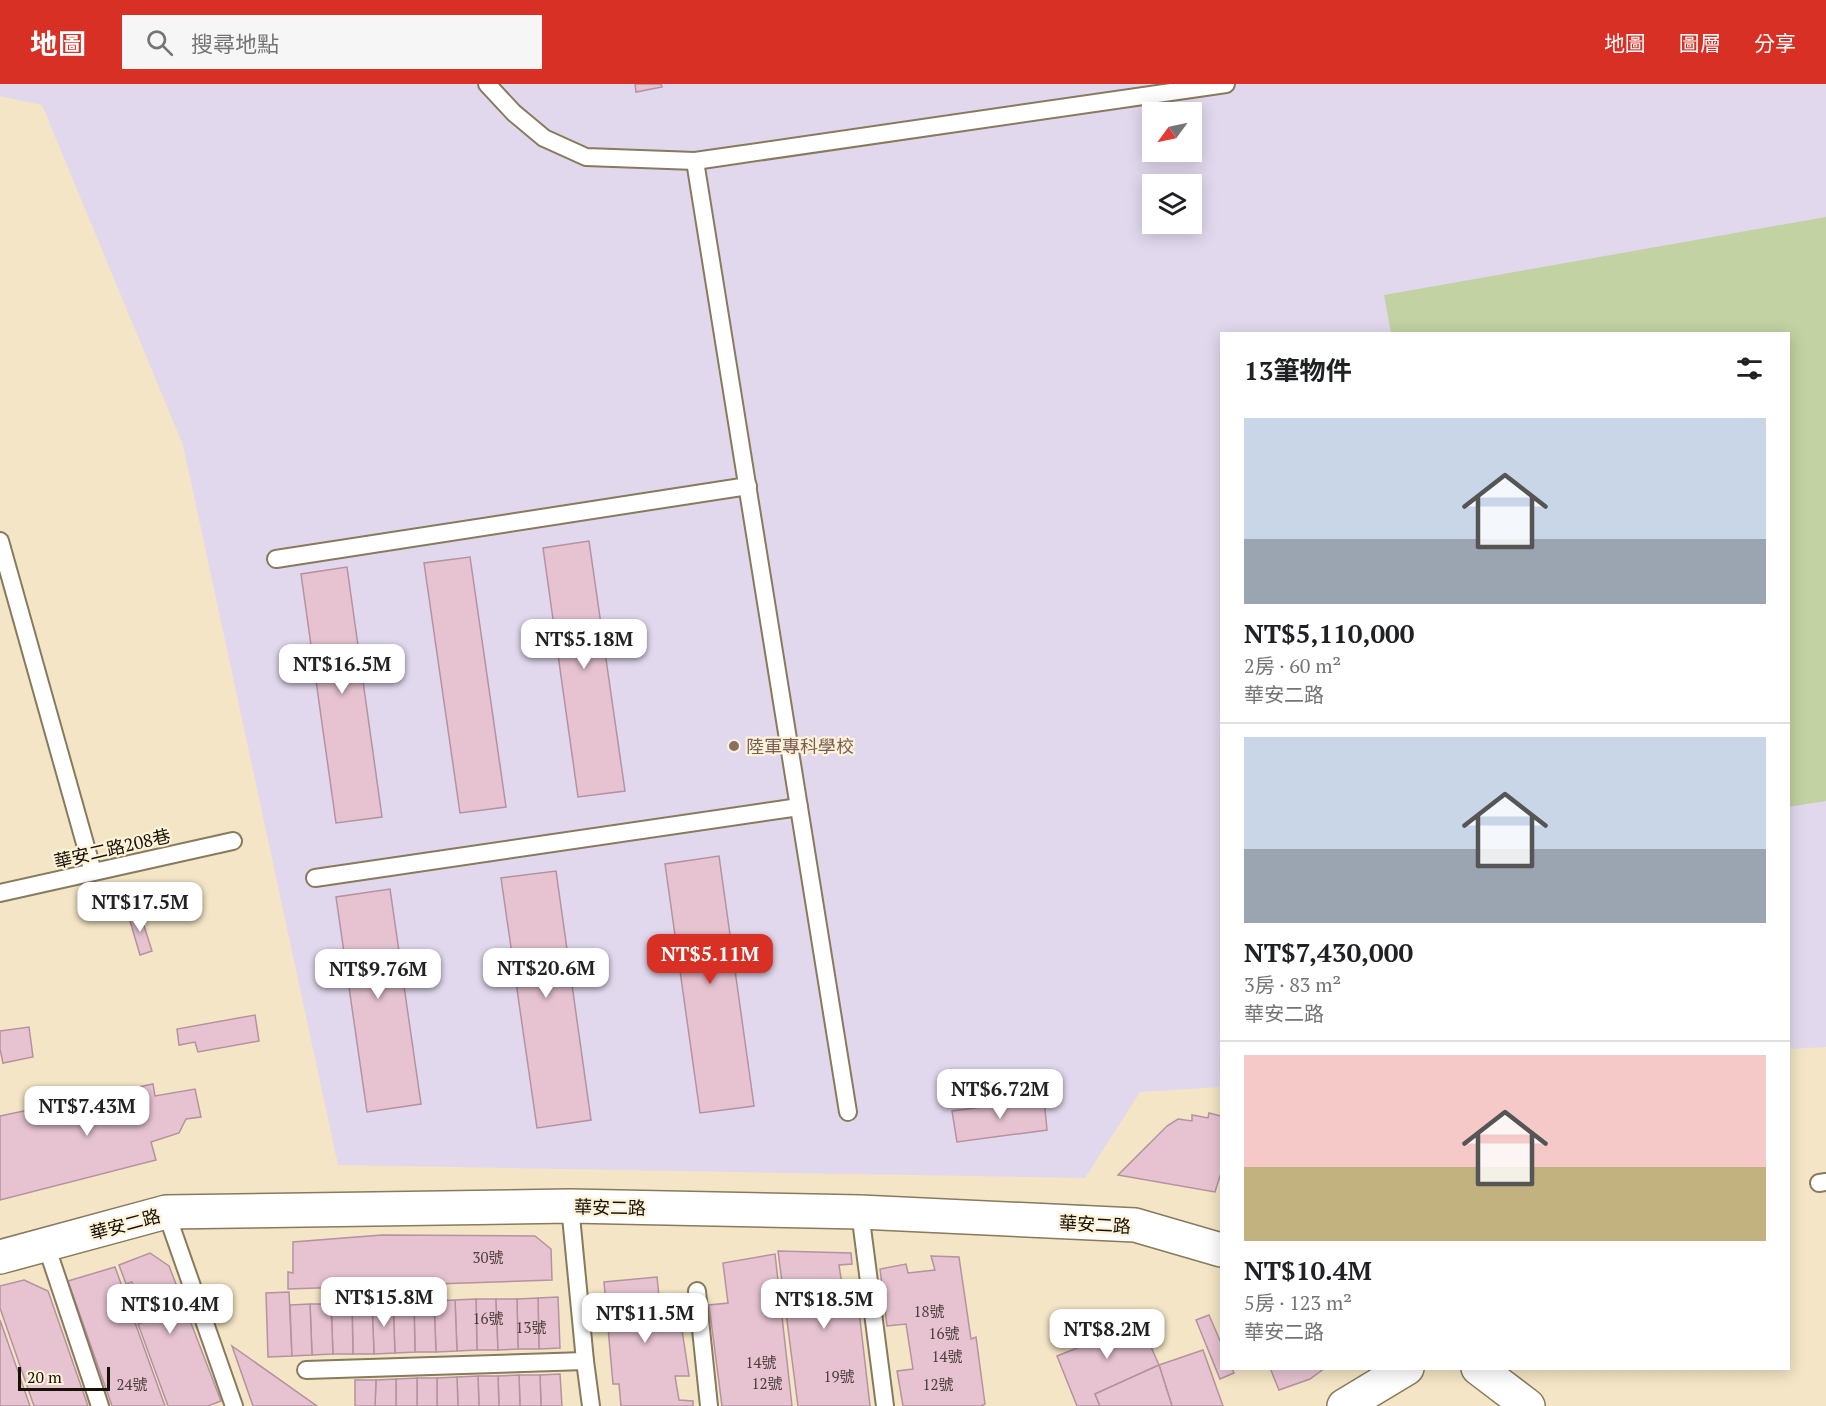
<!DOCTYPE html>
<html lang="zh-TW">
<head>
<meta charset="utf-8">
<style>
	body { margin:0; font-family:"PT Serif","Noto Sans TC",serif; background:#f6f6f6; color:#202124; height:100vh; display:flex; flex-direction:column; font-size:22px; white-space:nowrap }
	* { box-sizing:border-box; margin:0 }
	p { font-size:20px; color:#757577 }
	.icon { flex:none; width:33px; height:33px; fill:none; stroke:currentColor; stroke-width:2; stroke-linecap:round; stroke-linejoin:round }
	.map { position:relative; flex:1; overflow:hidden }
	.drawer { position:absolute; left:1220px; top:248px; width:570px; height:1038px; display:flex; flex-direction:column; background:#fff; border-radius:0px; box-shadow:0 3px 15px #0003 }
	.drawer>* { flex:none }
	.needle { width:39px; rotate:237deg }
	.buttons { position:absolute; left:1142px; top:18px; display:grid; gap:12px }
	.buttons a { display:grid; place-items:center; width:60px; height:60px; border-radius:0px; background:#fff; box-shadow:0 3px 15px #0003; font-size:30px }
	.scale { position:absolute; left:18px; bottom:15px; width:92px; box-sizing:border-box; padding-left:6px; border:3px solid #171207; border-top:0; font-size:16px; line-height:21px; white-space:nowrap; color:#171207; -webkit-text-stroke:4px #fef3d9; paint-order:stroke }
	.price { position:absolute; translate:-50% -51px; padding:0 14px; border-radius:12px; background:#fff; color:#222; font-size:20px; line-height:39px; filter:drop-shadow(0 2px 3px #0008) }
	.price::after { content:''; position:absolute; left:50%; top:36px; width:18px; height:14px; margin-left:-9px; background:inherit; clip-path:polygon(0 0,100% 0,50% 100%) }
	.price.selected { background:#d93025; color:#fff }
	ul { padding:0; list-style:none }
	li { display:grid; align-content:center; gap:12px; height:318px; padding:0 24px }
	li+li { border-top:2px solid #e0e0e0 }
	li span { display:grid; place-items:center; height:186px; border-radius:0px; color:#555 }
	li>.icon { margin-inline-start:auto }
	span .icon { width:108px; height:108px; fill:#fffc; stroke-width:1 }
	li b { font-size:26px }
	h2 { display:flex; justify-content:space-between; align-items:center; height:72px; padding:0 24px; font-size:26px }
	header { display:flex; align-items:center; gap:36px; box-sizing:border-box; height:84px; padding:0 30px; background:#d93025; color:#fff }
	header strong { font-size:28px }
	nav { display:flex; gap:33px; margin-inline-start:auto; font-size:21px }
	.search { width:420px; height:54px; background:#f6f6f6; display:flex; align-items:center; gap:15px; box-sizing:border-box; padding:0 21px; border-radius:0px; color:#757577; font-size:22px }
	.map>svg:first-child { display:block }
	.education { fill:#e1d8ed; fill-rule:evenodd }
	.green { fill:#c2d2a2 }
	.building { fill:#e7c3d1; stroke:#b4929f; stroke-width:1.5 }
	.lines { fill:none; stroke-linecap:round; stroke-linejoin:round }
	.lane-casing { stroke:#877a5d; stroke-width:20 }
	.street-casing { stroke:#877a5d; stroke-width:36 }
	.lane { stroke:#fff; stroke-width:16 }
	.street { stroke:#fff; stroke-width:33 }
	.education-dot { fill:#8d6e63; stroke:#fef3d9; stroke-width:2 }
	.labels { text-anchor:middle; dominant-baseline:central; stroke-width:4.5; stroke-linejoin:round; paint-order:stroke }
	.number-label { font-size:15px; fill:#4b3e3a }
	.education-label { font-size:18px; fill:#785e54; stroke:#fef3d9; text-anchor:start }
	.street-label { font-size:18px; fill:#171207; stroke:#fef3d9 }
</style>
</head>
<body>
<header>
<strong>地圖</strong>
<div class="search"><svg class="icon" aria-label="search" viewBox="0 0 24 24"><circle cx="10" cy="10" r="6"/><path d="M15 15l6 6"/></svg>搜尋地點</div>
<nav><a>地圖</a><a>圖層</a><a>分享</a></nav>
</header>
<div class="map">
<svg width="1826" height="1322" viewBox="0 0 1826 1322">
	<rect width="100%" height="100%" fill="#f3e5c5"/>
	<path class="education" d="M0,0H1826V963L1788,965V249H1221V1003L1140,1008L1085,1094L338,1081L183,361L42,21L0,12ZM1152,28H1191V68H1152ZM1152,100H1191V140H1152Z"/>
	<polygon class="green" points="1826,133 1826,717 1788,723 1788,249 1391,249 1384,211"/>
	<g class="building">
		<polygon points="635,0 661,0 662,3 636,8"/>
		<polygon points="589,457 625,707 578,713 543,464"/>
		<polygon points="470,473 506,723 460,729 424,479"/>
		<polygon points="347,483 382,733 336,739 301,490"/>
		<polygon points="719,772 754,1022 700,1029 665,780"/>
		<polygon points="556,787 591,1036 537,1044 501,794"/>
		<polygon points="390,805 421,1020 367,1028 336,813"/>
		<polygon points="139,826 152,867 140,871 128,830"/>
		<polygon points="255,931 259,957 198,968 195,958 179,961 177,945"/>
		<polygon points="29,943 33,973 3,979 0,965 0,947"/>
		<polygon points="153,1000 155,1012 195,1005 201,1033 186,1035 179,1049 151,1058 156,1076 0,1116 0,1032"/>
		<polygon points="1044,1015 1047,1046 957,1058 952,1027"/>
		<polygon points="1209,1029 1221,1032 1221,1089 1215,1108 1118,1091 1167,1042 1178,1035 1192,1037 1192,1031 1208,1034"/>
		<polygon points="382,1151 535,1152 551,1165 552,1196 288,1205 288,1188 293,1189 293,1158"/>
		<polygon points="778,1167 851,1169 852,1180 839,1181 842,1201 856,1201 870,1322 798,1322"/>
		<polygon points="150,1169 169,1182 221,1317 208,1322 168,1322 138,1240 144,1238 132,1198 126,1200 119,1181"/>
		<polygon points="775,1170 792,1322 722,1322 709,1221 728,1219 723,1179"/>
		<polygon points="931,1172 959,1173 971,1255 976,1253 985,1320 981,1322 903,1322 897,1287 913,1285 906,1240 887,1242 880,1185 906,1180 908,1189 935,1186"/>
		<polygon points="115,1183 165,1322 112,1322 68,1197"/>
		<polygon points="657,1193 660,1222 678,1220 689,1292 675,1292 679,1316 693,1317 693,1322 621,1322 619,1300 613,1300 604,1198"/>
		<polygon points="24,1196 48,1207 88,1322 34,1322 0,1224 0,1202"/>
		<polygon points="289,1208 292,1272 268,1273 266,1209"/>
		<polygon points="558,1213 560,1264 539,1265 538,1214"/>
		<polygon points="538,1214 539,1265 518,1265 517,1215"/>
		<polygon points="476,1215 496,1215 498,1266 477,1266"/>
		<polygon points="476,1215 477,1266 457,1267 455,1216"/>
		<polygon points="496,1215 517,1215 518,1265 498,1266"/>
		<polygon points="455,1216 457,1267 436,1268 434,1217"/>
		<polygon points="414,1217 434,1217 436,1268 415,1268"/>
		<polygon points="414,1217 415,1268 395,1269 393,1218"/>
		<polygon points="393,1218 395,1269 374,1270 372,1219"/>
		<polygon points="352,1219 372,1219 374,1270 353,1270"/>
		<polygon points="352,1219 353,1270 333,1270 331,1220"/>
		<polygon points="310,1220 331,1220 333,1270 312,1271"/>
		<polygon points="310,1220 312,1271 292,1272 290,1221"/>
		<polygon points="1137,1231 1159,1281 1095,1310 1100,1322 1077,1322 1057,1272 1090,1259 1084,1249 1108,1240 1112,1248 1119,1246 1116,1240"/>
		<polygon points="1209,1231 1221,1259 1221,1284 1232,1284 1234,1289 1220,1295 1196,1236"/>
		<polygon points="0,1236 30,1322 0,1322"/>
		<polygon points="232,1262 317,1322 253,1322"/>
		<polygon points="1203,1266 1223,1322 1172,1322 1159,1281"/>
		<polygon points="1159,1281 1172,1322 1100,1322 1095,1310"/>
		<polygon points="1270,1284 1325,1284 1310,1295 1279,1306"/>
		<polygon points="560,1290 562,1322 541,1322 540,1291"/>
		<polygon points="519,1291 540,1291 541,1322 520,1322"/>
		<polygon points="519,1291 520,1322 499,1322 498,1292"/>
		<polygon points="478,1292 498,1292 499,1322 479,1322"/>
		<polygon points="478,1292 479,1322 458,1322 457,1293"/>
		<polygon points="457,1293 458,1322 437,1322 437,1294"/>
		<rect x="417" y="1294" width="20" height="28"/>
		<polygon points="417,1294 417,1322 396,1322 396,1295"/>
		<polygon points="396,1295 396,1322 375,1322 376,1296"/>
		<polygon points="355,1296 376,1296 375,1322 355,1322"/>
	</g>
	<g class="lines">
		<defs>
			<g id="lane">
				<polyline points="487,0 514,29 544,54 586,73 695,77 1226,0"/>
				<polyline points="695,77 848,1028"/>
				<polyline points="0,457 93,788"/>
				<polyline points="276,475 748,402"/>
				<polyline points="315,794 799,723"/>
				<polyline points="0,809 233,757"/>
				<polyline points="1819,1099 1826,1098"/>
				<polyline points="570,1122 585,1277 591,1322"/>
				<polyline points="166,1128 234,1322"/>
				<polyline points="860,1128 885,1322"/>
				<polyline points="46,1161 100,1322"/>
				<polyline points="697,1207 709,1322"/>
				<polyline points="306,1286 585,1277"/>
			</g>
			<g id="street">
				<polyline points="0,1173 166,1128 570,1122 860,1128 1135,1141 1221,1166"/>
				<polyline points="1478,1284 1528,1322"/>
				<polyline points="1344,1322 1407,1284"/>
			</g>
		</defs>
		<use href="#lane" class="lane-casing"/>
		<use href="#street" class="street-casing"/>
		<use href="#lane" class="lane"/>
		<use href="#street" class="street"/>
	</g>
	<circle class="education-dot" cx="734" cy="662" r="6"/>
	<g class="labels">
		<g class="number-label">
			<text x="488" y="1173">30號</text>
			<text x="929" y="1227">18號</text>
			<text x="488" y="1234">16號</text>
			<text x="531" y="1243">13號</text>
			<text x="944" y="1249">16號</text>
			<text x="947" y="1272">14號</text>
			<text x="761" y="1278">14號</text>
			<text x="839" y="1292">19號</text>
			<text x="767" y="1299">12號</text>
			<text x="132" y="1300">24號</text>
			<text x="938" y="1300">12號</text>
		</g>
		<g class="education-label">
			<text x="746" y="662">陸軍專科學校</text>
		</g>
		<g class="street-label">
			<text transform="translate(112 764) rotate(-13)">華安二路208巷</text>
			<text transform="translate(610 1123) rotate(1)">華安二路</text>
			<text transform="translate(125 1140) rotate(-15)">華安二路</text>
			<text transform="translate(1095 1140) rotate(3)">華安二路</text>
		</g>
	</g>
</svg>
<div class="buttons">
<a><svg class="needle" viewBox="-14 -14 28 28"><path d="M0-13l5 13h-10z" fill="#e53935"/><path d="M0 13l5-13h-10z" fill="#757577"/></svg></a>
<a><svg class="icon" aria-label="layers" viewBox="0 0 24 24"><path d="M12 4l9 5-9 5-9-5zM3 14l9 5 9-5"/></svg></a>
</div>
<div class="scale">20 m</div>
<b class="price" style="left:584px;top:586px">NT$5.18M</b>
<b class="price" style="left:342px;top:611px">NT$16.5M</b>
<b class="price" style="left:140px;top:849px">NT$17.5M</b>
<b class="price selected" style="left:710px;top:901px">NT$5.11M</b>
<b class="price" style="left:546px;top:915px">NT$20.6M</b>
<b class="price" style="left:378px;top:916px">NT$9.76M</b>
<b class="price" style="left:1000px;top:1036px">NT$6.72M</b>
<b class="price" style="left:87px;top:1053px">NT$7.43M</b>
<b class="price" style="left:384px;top:1244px">NT$15.8M</b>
<b class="price" style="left:824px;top:1246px">NT$18.5M</b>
<b class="price" style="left:170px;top:1251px">NT$10.4M</b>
<b class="price" style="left:645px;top:1260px">NT$11.5M</b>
<b class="price" style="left:1107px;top:1276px">NT$8.2M</b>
<section class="drawer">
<h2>13筆物件<svg class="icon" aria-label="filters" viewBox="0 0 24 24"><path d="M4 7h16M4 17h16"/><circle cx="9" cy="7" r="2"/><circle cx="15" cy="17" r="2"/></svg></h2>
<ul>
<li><span style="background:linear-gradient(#c9d6e8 65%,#9aa5b1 0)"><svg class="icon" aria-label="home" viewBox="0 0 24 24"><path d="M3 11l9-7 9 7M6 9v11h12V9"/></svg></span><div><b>NT$5,110,000</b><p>2房 · 60 m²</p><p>華安二路</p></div></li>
<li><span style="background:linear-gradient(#c9d6e8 60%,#9aa5b1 0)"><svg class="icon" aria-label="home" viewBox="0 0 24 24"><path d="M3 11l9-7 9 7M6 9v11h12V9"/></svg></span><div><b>NT$7,430,000</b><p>3房 · 83 m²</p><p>華安二路</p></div></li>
<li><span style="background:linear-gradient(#f6c9c9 60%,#c2b280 0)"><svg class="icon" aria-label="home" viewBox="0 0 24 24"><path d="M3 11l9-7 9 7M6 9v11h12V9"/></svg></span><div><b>NT$10.4M</b><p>5房 · 123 m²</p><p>華安二路</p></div></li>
</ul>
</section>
</div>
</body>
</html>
